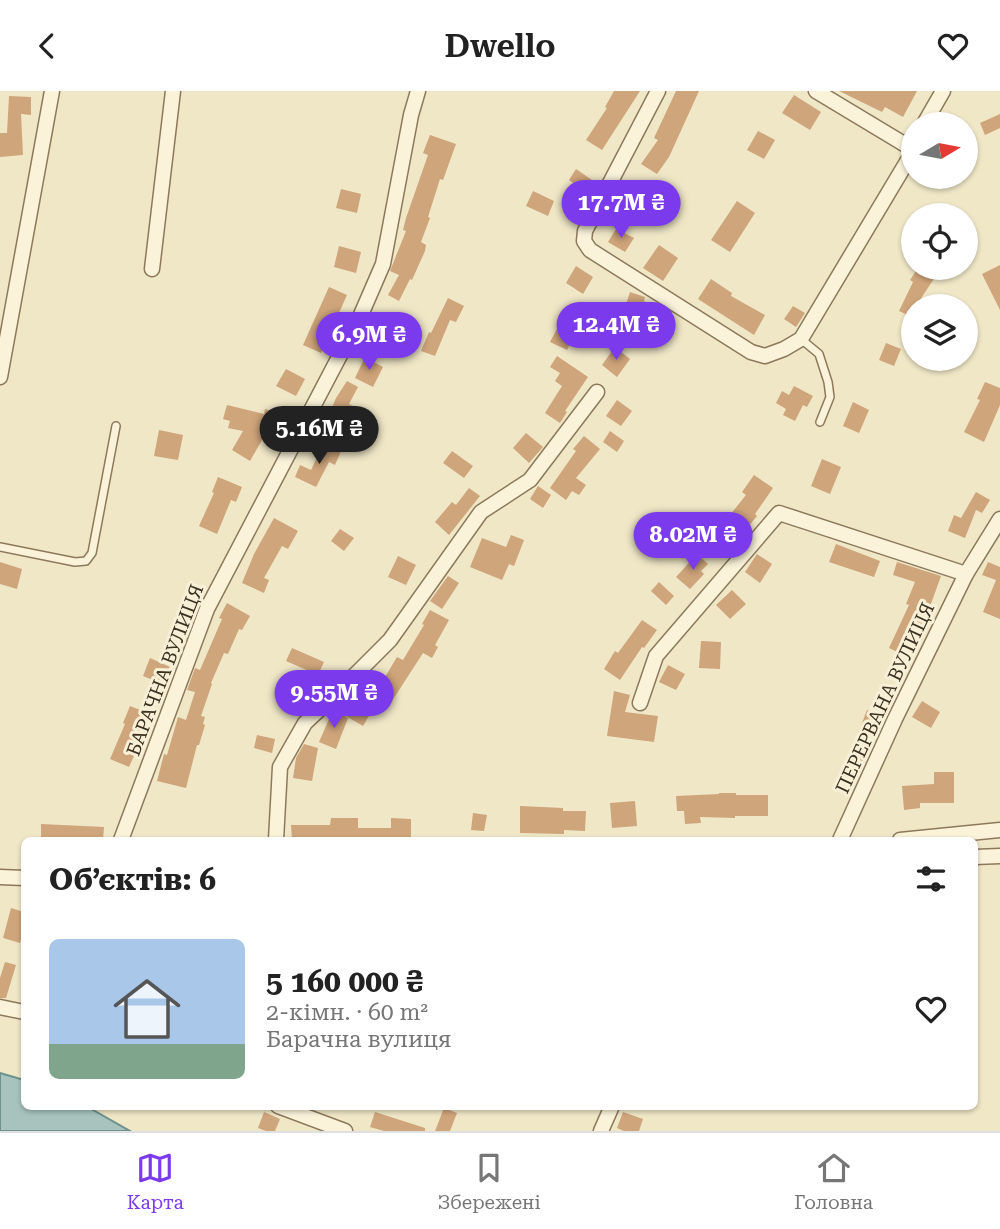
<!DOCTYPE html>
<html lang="uk">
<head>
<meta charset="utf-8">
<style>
	body { margin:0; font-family:"Roboto Serif",serif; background:#f6f6f6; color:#222; height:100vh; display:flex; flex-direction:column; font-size:26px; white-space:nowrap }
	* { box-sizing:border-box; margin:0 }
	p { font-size:23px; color:#767676 }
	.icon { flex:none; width:38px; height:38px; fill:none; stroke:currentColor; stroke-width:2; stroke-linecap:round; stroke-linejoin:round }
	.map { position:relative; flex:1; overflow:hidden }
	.details { position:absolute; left:21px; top:746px; width:957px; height:273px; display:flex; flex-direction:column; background:#fff; border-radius:10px; box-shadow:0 2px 5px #0004 }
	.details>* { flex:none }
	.needle { width:46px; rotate:80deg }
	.fabs { position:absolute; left:901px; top:21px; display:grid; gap:14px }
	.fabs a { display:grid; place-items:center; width:77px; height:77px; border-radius:50%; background:#fff; box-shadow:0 2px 5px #0004; font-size:35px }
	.price { position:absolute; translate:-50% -60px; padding:0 16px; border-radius:24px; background:#7c3aed; color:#fff; font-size:23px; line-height:46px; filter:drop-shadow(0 2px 4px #0008) }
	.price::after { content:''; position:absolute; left:50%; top:42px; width:21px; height:16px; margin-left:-10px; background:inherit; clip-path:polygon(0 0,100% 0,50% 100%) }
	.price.selected { background:#222; color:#fff }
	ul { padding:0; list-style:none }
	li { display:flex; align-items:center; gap:21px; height:175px; padding:0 28px }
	li span { display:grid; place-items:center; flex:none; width:196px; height:140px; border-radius:10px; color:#555 }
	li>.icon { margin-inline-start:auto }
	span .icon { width:84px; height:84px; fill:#fffc; stroke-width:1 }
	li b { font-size:30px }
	h2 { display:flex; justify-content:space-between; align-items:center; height:84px; padding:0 28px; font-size:30px }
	header { display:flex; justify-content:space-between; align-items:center; height:91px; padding:0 28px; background:#fff; font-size:32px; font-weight:600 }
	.dock { display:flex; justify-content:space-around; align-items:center; height:98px; border-top:2px solid #e0e0e0; background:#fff; font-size:19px; color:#767676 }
	.dock a { display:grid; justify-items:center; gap:4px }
	.dock .selected { color:#7c3aed }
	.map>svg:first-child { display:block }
	.water { fill:#a8c3be; stroke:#6e928c; stroke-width:2 }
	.building { fill:#cfa57b }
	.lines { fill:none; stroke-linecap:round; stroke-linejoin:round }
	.lane-casing { stroke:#8c795b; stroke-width:10 }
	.street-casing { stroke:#8c795b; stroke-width:17 }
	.lane { stroke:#faf3da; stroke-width:7 }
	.street { stroke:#faf3da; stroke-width:14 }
	.labels { text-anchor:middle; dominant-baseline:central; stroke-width:6; stroke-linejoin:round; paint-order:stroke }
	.street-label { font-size:19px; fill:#3c301f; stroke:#f7f0d6 }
</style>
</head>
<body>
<header><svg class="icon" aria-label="back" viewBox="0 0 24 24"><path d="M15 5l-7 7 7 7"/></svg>Dwello<svg class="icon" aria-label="heart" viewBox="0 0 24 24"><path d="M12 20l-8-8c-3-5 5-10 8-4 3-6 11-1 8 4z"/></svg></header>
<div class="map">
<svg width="1000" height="1040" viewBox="0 0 1000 1040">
	<rect width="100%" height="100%" fill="#f0e7c7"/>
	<polygon class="water" points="0,982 24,989 24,1015 86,1015 130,1040 0,1040"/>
	<g class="building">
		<polygon points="614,0 640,0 602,59 586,49 607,17 605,16"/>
		<polygon points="676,0 699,0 669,66 657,83 641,73 658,49 654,47"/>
		<polygon points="839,0 917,0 903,26 885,16 882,21"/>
		<polygon points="794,4 821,21 810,39 782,22"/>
		<polygon points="9,5 31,6 31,24 21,23 23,64 0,66 0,42 7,42"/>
		<polygon points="1000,23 1000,37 985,44 980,32"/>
		<polygon points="758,40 775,49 764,68 747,59"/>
		<polygon points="430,44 456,53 443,89 440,88 428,126 430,127 421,151 426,154 425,160 412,189 410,188 399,210 388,204 399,184 390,180 406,140 403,139 406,127 428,64 423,62"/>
		<polygon points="576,78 592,89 584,100 569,89"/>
		<polygon points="341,98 361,103 357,122 336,117"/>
		<polygon points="533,100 554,110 548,125 526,115"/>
		<polygon points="737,110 755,122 730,161 711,149"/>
		<polygon points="616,138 634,147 625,161 608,151"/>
		<polygon points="659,154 678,167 663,190 643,177"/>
		<polygon points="339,155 361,161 356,182 334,176"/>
		<polygon points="1000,174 1000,219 982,183"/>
		<polygon points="576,175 593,186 583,203 566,192"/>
		<polygon points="918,177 941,177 916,215 914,215 914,227 899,220 913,191 910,189"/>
		<polygon points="711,188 732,202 731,205 765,224 754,244 698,208"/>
		<polygon points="329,196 347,204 321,262 303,254"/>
		<polygon points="630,201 645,206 644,210 672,227 670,232 661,229 653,241 640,233 646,224 625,216"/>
		<polygon points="448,207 464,215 456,231 450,229 435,265 421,260 429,241 431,242"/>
		<polygon points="793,215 805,222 796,236 784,228"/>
		<polygon points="559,234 576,242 567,259 550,251"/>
		<polygon points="886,252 901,258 894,275 879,269"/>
		<polygon points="615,256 630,268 617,286 602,274"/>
		<polygon points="557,265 588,286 565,320 567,321 560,332 545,322 562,295 555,290 560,282 550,276"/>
		<polygon points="365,266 383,276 373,296 355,287"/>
		<polygon points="286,278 305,288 296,305 276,295"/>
		<polygon points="347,290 358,296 349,313 355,316 346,332 329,323 336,307"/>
		<polygon points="985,291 1000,297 1000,314 984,351 964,341 980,309 977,308"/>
		<polygon points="794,295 813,305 807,316 803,314 795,330 783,324 786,318 776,312 782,300 789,304"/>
		<polygon points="617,309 632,320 621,335 606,325"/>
		<polygon points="853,311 869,319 859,342 843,335"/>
		<polygon points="227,314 264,323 265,318 284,324 277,345 266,342 250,370 232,359 243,340 228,337 230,330 223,328"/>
		<polygon points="159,339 183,344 178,369 154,365"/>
		<polygon points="610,340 624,350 617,361 603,351"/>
		<polygon points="526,342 543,356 529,372 513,357"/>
		<polygon points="584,345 600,358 576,387 586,394 579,404 572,400 566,409 550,397 576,360 573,358"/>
		<polygon points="324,352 341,360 335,374 329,371 316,396 295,386 300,374 311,379"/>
		<polygon points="452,360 473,375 464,387 443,372"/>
		<polygon points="822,368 841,376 830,403 811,395"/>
		<polygon points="754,384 773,397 755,423 757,425 748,436 743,436 730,424 746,404 742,401"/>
		<polygon points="218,386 242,396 236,411 231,409 217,443 199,435 214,402 212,401"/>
		<polygon points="538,395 551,404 543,417 530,408"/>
		<polygon points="469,397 480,405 449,444 435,431 452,411 456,414"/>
		<polygon points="976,401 990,409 982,422 976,419 965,447 948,440 954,424 961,427"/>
		<polygon points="274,427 298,440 288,458 282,455 264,487 269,489 264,502 242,492 254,463"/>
		<polygon points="340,438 354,447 344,460 331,450"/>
		<polygon points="511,444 524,449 514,475 509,473 502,489 470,476 482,447 506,456"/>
		<polygon points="715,444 726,454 717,463 704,455"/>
		<polygon points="836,453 880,470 874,486 829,471"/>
		<polygon points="697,463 708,473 701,480 704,483 690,498 676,486"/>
		<polygon points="757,463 772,473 760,492 745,481"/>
		<polygon points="398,465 416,474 406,494 388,486"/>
		<polygon points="0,471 22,478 17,498 0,493"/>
		<polygon points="897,471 941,485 928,521 920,537 919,536 906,565 889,557 909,514 906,513 915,491 893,484"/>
		<polygon points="988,471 1000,476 1000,528 983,521 996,489 982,484"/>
		<polygon points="448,485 459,492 442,518 430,510"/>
		<polygon points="659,491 674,505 666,514 651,500"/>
		<polygon points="732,499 746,513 730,528 716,514"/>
		<polygon points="227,512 250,525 242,539 239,538 228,563 224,562 211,592 212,593 201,625 205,626 203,633 205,634 199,654 197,654 186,697 157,690 164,663 167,664 178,626 186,629 195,601 187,599 195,577 200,579 222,528 219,527"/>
		<polygon points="430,519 449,529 435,554 438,556 432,567 423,562 390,613 372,602 379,589 382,591 397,566 403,569 424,534 422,533"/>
		<polygon points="642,529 657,539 644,557 642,556 620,589 604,578 615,560 618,562"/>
		<polygon points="701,550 721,551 720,578 699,577"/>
		<polygon points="292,557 324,571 318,584 286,570"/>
		<polygon points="150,567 170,576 163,593 143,585"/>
		<polygon points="668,574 685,583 676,599 659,591"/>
		<polygon points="614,600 630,604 625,621 658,625 654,651 607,645"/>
		<polygon points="356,608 373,618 363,635 346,625"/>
		<polygon points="922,610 940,621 931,637 912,626"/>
		<polygon points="130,615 148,622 134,656 137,658 129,676 110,668 125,633 123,632"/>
		<polygon points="333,619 348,627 336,658 319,651"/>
		<polygon points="867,619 876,622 866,658 867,659 860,677 847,672"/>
		<polygon points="257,644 275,648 272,662 254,657"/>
		<polygon points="304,653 318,657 312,690 293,687 296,667"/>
		<polygon points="934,681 954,681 954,712 920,712 920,717 904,719 902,695 934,693"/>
		<polygon points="719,702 736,702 736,704 768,704 768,725 735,725 735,727 700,726 701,732 685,733 684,720 677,720 676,705 719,703"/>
		<polygon points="635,710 637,735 612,737 610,712"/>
		<polygon points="520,715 563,717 563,720 586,720 585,740 564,739 564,743 520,742"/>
		<polygon points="473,722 487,724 484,740 471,739"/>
		<polygon points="331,727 358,727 358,737 391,737 391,727 411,728 411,749 292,749 291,734 330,734"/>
		<polygon points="41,733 104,736 103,749 41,749"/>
		<polygon points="11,817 24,821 24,838 20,852 3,847"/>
		<polygon points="5,871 16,874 6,907 0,907 0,887"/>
		<polygon points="444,1017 457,1022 450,1040 435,1040"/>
		<polygon points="264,1021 280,1028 275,1040 266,1040 258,1037"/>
		<polygon points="375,1021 425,1037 425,1040 384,1040 370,1036"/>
		<polygon points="623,1021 643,1028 639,1040 624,1040 617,1037"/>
	</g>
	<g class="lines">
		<defs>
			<g id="lane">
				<polyline points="801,248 819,263 828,291 830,306 820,331"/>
				<polyline points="0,456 75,471 86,470 92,462 116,335"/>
			</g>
			<g id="street">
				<polyline points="658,0 585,140 584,150 590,159 751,261 765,265 784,258 801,248 914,59 816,0"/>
				<polyline points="924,33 943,0"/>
				<polyline points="152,178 173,0"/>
				<polyline points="0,286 52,0"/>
				<polyline points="640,612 656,565 779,422 966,483"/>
				<polyline points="121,749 207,518 360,226 383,173 411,24 418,0"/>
				<polyline points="276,749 280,676 305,632 337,602 390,549 481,421 530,389 597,301"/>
				<polyline points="840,749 895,628 966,483 1000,428"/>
				<polyline points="900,749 1000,739"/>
				<polyline points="975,766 1000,765"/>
				<polyline points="0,786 24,787"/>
				<polyline points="0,916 24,921"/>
				<polyline points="278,1015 345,1040"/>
				<polyline points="601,1040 612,1015"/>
			</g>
		</defs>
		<use href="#lane" class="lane-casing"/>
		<use href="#street" class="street-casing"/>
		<use href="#lane" class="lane"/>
		<use href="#street" class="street"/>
	</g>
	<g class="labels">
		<g class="street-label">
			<text transform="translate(165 579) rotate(-69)">БАРАЧНА ВУЛИЦЯ</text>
			<text transform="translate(885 607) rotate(-65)">ПЕРЕРВАНА ВУЛИЦЯ</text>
		</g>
	</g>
</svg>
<div class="fabs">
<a><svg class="needle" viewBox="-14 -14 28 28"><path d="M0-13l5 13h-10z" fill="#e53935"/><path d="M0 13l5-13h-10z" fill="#767676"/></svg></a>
<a><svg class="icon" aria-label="locate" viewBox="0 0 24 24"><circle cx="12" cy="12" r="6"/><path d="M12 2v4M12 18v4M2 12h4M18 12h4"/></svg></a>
<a><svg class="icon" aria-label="layers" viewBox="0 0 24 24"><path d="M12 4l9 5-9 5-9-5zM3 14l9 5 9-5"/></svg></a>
</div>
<b class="price" style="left:621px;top:149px">17.7M ₴</b>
<b class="price" style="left:616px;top:271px">12.4M ₴</b>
<b class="price" style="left:369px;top:281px">6.9M ₴</b>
<b class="price selected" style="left:319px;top:375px">5.16M ₴</b>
<b class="price" style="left:693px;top:481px">8.02M ₴</b>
<b class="price" style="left:334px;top:639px">9.55M ₴</b>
<section class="details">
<h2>Об’єктів: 6<svg class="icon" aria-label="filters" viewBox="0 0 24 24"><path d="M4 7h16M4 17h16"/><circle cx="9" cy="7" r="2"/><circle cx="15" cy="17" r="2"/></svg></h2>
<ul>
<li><span style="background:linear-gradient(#a9c7e8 75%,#7fa58c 0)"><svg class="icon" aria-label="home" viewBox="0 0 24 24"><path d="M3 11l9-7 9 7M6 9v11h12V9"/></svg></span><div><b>5 160 000 ₴</b><p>2-кімн. · 60 m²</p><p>Барачна вулиця</p></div><svg class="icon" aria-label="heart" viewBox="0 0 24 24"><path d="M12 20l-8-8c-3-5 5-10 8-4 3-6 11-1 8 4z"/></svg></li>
</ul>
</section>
</div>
<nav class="dock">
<a class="selected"><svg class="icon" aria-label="map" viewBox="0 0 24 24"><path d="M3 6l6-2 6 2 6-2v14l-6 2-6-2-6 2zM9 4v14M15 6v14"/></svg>Карта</a>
<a><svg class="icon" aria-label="saved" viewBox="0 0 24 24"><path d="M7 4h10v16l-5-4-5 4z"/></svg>Збережені</a>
<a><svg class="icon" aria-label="home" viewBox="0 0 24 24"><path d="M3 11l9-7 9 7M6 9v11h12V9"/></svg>Головна</a>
</nav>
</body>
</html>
